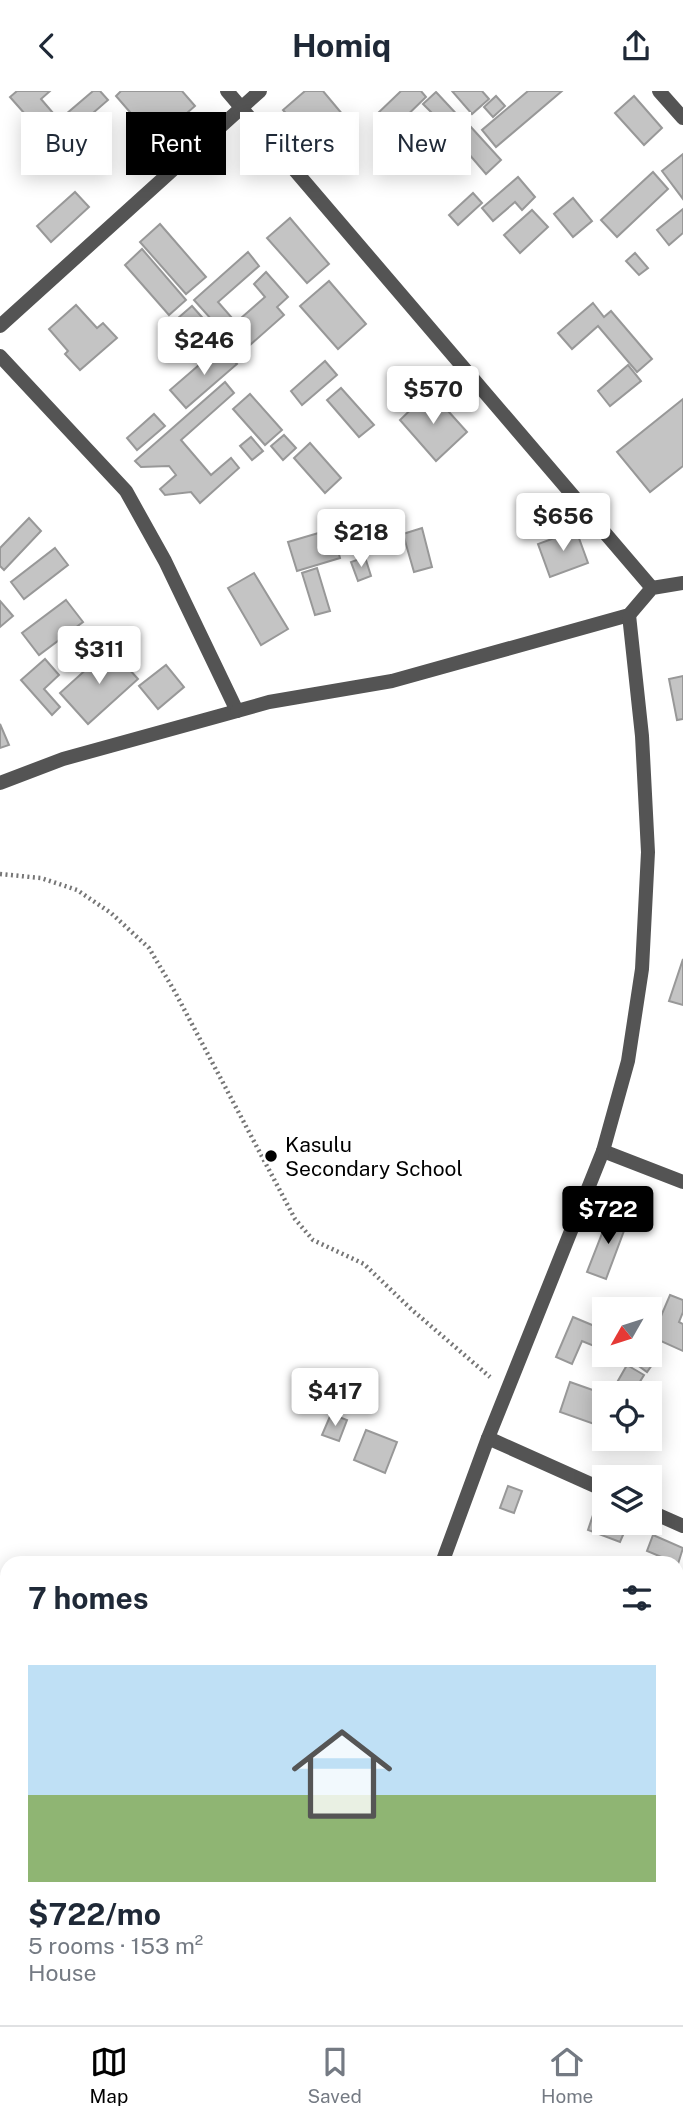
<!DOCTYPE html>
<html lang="en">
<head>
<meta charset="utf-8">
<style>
	body { margin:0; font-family:"Public Sans",sans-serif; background:#f2f2f3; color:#1f2937; height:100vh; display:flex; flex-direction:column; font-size:26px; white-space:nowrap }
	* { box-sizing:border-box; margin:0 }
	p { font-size:23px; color:#747a83 }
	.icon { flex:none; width:38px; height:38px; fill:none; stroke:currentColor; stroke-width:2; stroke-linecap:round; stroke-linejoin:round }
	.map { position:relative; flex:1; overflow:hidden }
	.details { position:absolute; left:0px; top:1465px; width:684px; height:471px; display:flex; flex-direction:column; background:#fff; border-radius:21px 21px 0 0; box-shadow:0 4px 18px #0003 }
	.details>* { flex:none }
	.hud { position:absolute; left:21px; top:21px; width:642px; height:63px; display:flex; gap:14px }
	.needle { width:46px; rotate:231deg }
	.controls { position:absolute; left:592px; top:1206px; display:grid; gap:14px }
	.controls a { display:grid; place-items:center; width:70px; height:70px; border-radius:0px; background:#fff; box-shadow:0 4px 18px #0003; font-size:35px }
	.price { position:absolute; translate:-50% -60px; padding:0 16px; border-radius:7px; background:#fff; color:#222; font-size:23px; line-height:46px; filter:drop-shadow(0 2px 4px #0008) }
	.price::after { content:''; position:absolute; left:50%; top:42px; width:21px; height:16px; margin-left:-10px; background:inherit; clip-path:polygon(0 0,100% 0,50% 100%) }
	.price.active { background:#000; color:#fff }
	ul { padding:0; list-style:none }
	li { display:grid; align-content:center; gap:14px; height:371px; padding:0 28px }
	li+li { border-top:2px solid #e0e1e3 }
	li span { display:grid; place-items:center; height:217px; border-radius:0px; color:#555 }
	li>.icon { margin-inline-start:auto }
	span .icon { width:126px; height:126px; fill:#fffc; stroke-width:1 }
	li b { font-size:30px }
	h2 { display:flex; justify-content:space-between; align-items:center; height:84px; padding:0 28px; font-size:30px }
	.chip { padding:0 24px; border-radius:0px; background:#fff; box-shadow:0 4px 18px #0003; font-size:24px; line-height:63px }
	.chip.active { background:#000; color:#fff }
	header { display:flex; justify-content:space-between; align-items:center; height:91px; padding:0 28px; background:#fff; font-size:32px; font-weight:700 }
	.tabs { display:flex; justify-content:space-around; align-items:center; height:98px; border-top:2px solid #e0e1e3; background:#fff; font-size:19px; color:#747a83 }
	.tabs a { display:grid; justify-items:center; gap:4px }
	.tabs .active { color:#000 }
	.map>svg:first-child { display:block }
	.building { fill:#c4c4c4; stroke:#989898; stroke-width:2 }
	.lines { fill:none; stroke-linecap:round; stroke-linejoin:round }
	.path { stroke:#767676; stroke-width:4.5; stroke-dasharray:2 3.5; stroke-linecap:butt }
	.minor { stroke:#545454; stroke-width:14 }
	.poi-dot { fill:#000; stroke:#fff; stroke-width:2.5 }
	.labels { text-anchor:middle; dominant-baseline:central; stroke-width:6; stroke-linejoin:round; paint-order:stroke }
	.poi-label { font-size:21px; fill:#000; stroke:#fff; text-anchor:start }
</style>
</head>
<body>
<header><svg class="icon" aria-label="back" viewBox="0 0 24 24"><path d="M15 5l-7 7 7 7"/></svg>Homiq<svg class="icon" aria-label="share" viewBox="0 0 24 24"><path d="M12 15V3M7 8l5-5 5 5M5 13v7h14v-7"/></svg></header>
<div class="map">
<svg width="683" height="1934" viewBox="0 0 683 1934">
	<rect width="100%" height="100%" fill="#fff"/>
	<g class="building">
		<polygon points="17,0 50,0 41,8 59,29 93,0 100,0 108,9 54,56 10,6"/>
		<polygon points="121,0 182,0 195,15 155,50 116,5"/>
		<polygon points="305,0 323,0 348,30 316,57 283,19"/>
		<polygon points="401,0 421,0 426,6 391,40 376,24"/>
		<polygon points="452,0 482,0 489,8 472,23"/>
		<polygon points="528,0 562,0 496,56 482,39"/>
		<polygon points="436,1 463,30 424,68 410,54 438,28 423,13"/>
		<polygon points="496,5 505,15 493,26 484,16"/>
		<polygon points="634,5 662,37 644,54 615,22"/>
		<polygon points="470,35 501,69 486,83 456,48"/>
		<polygon points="683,63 683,108 662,80"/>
		<polygon points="653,81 668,98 617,146 601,129"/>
		<polygon points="518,86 535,106 522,119 515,111 493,130 482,117"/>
		<polygon points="75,101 89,116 51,151 37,135"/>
		<polygon points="473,102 482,112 458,134 449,124"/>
		<polygon points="573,107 592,130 573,146 554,123"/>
		<polygon points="683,118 683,142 669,154 657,139"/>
		<polygon points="532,119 548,136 520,162 504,144"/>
		<polygon points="290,127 329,173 307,192 267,147"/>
		<polygon points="160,133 206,186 186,203 140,151"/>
		<polygon points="142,158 186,209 169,224 125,174"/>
		<polygon points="248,161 259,175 218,211 233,228 220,238 194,209"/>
		<polygon points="635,162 648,177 639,184 626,170"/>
		<polygon points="266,181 288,206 277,216 284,224 250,254 233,234 265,206 254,193"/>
		<polygon points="329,190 366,233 338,258 300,215"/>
		<polygon points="593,212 604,226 611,220 652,268 637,281 598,235 572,258 558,242"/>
		<polygon points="76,214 97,237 103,232 117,247 80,279 65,263 68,260 49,238"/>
		<polygon points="192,215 217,243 203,255 178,227"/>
		<polygon points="221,255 237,273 186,317 170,299"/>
		<polygon points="325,270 337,284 302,314 291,300"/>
		<polygon points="628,274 641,290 610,315 598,300"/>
		<polygon points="225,291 234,302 181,349 211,384 231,367 239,377 200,412 191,401 165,404 160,398 176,384 169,375 141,376 135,370"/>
		<polygon points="341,297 374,334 359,346 327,309"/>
		<polygon points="430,300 467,341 436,370 400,329"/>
		<polygon points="250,303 282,339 265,354 233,318"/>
		<polygon points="683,308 683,375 650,401 617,361"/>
		<polygon points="154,323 165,335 137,359 127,347"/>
		<polygon points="284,344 296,357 283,369 271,355"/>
		<polygon points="251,346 263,360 252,369 240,355"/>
		<polygon points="310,352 341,387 325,402 294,367"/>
		<polygon points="29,427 41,440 4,479 0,475 0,457"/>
		<polygon points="422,437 432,476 414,481 403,443"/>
		<polygon points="332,438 340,467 297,480 288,451"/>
		<polygon points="576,439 588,472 550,486 538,453"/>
		<polygon points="55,457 68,474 24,508 11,491"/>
		<polygon points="365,466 371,485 358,490 351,471"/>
		<polygon points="317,477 330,520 315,524 302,482"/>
		<polygon points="254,482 288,538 261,554 228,497"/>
		<polygon points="66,509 83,531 39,564 22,542"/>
		<polygon points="0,510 13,525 0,536"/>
		<polygon points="110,557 138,588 88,633 60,602"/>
		<polygon points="45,568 59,584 44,598 60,616 52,624 21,589"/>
		<polygon points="166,574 184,596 158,618 139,595"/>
		<polygon points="683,585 683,628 677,629 669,588"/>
		<polygon points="0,633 9,654 0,657"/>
		<polygon points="683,868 683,914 669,910"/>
		<polygon points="610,1122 628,1129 606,1188 587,1181"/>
		<polygon points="670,1204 683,1209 683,1221 679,1231 683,1233 683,1260 652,1246"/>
		<polygon points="573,1226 604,1239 604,1259 582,1250 572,1273 556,1266"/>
		<polygon points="649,1261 657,1267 647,1281 632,1270 637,1264 649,1264"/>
		<polygon points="627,1274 644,1284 633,1302 611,1302"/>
		<polygon points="570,1291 604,1303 604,1315 597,1334 560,1321"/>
		<polygon points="331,1323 347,1329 339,1350 322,1344"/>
		<polygon points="366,1339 397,1351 385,1382 354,1369"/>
		<polygon points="508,1395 522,1400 514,1422 500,1417"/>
		<polygon points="593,1424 604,1428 604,1432 612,1432 626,1437 620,1451 588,1439"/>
		<polygon points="653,1444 683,1457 678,1473 647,1460"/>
		<polygon points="0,1779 7,1782 7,1827 0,1824"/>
		<polygon points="364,1928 396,1928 394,1934 378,1934"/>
		<polygon points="479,1928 521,1928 519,1934 491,1934"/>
	</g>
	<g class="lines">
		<polyline class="path" points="0,783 41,787 77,799 111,822 149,857 175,901 295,1128 313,1149 364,1173 411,1218 490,1286"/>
		<g class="minor">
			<polyline points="227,0 652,497"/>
			<polyline points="659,0 683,27"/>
			<polyline points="0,235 260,0"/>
			<polyline points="0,265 126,400 165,470 237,620 63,668 0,692"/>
			<polyline points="237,620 269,611 392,590 629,524 652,497 683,492"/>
			<polyline points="603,1060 683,1091"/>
			<polyline points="488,1347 604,1399"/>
			<polyline points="649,1420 683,1435"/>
			<polyline points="442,1472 488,1347 603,1060 628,970 642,878 648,761 642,645 629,524"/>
			<polyline points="677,1823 683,1808"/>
			<polyline points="677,1864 683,1866"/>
			<polyline points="274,1934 276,1928"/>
			<polyline points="635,1934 637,1928"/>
		</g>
	</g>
	<circle class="poi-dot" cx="271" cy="1065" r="7"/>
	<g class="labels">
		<g class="poi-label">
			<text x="285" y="1053">Kasulu<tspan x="285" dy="24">Secondary School</tspan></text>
		</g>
	</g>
</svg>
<div class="controls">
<a><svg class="needle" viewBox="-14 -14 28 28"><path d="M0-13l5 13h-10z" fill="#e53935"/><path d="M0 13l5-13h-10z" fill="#747a83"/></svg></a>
<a><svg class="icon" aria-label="locate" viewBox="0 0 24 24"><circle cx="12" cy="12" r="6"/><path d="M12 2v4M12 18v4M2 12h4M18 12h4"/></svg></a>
<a><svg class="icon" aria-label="layers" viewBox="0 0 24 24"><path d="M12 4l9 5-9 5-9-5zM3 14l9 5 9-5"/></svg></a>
</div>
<b class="price" style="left:204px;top:286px">$246</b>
<b class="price" style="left:433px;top:335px">$570</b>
<b class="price" style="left:563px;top:462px">$656</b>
<b class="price" style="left:361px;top:478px">$218</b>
<b class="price" style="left:99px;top:595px">$311</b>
<b class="price active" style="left:608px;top:1155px">$722</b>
<b class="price" style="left:335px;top:1337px">$417</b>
<div class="hud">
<a class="chip">Buy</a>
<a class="chip active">Rent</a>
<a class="chip">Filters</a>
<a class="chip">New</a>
</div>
<section class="details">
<h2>7 homes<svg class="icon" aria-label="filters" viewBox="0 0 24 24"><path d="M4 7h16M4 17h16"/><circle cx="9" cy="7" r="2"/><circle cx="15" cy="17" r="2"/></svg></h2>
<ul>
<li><span style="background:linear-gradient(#bfe0f5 60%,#8fb573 0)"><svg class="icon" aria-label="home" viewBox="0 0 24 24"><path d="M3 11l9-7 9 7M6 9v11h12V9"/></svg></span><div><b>$722/mo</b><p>5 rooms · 153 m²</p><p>House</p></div></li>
</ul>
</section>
</div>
<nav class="tabs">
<a class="active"><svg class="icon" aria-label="map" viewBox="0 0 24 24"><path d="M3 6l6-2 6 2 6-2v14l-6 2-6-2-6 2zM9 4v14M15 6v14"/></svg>Map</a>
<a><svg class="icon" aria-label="saved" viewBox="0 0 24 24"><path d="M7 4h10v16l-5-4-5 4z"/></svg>Saved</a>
<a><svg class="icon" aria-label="home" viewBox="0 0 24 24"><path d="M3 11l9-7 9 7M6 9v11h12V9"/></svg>Home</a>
</nav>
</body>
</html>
